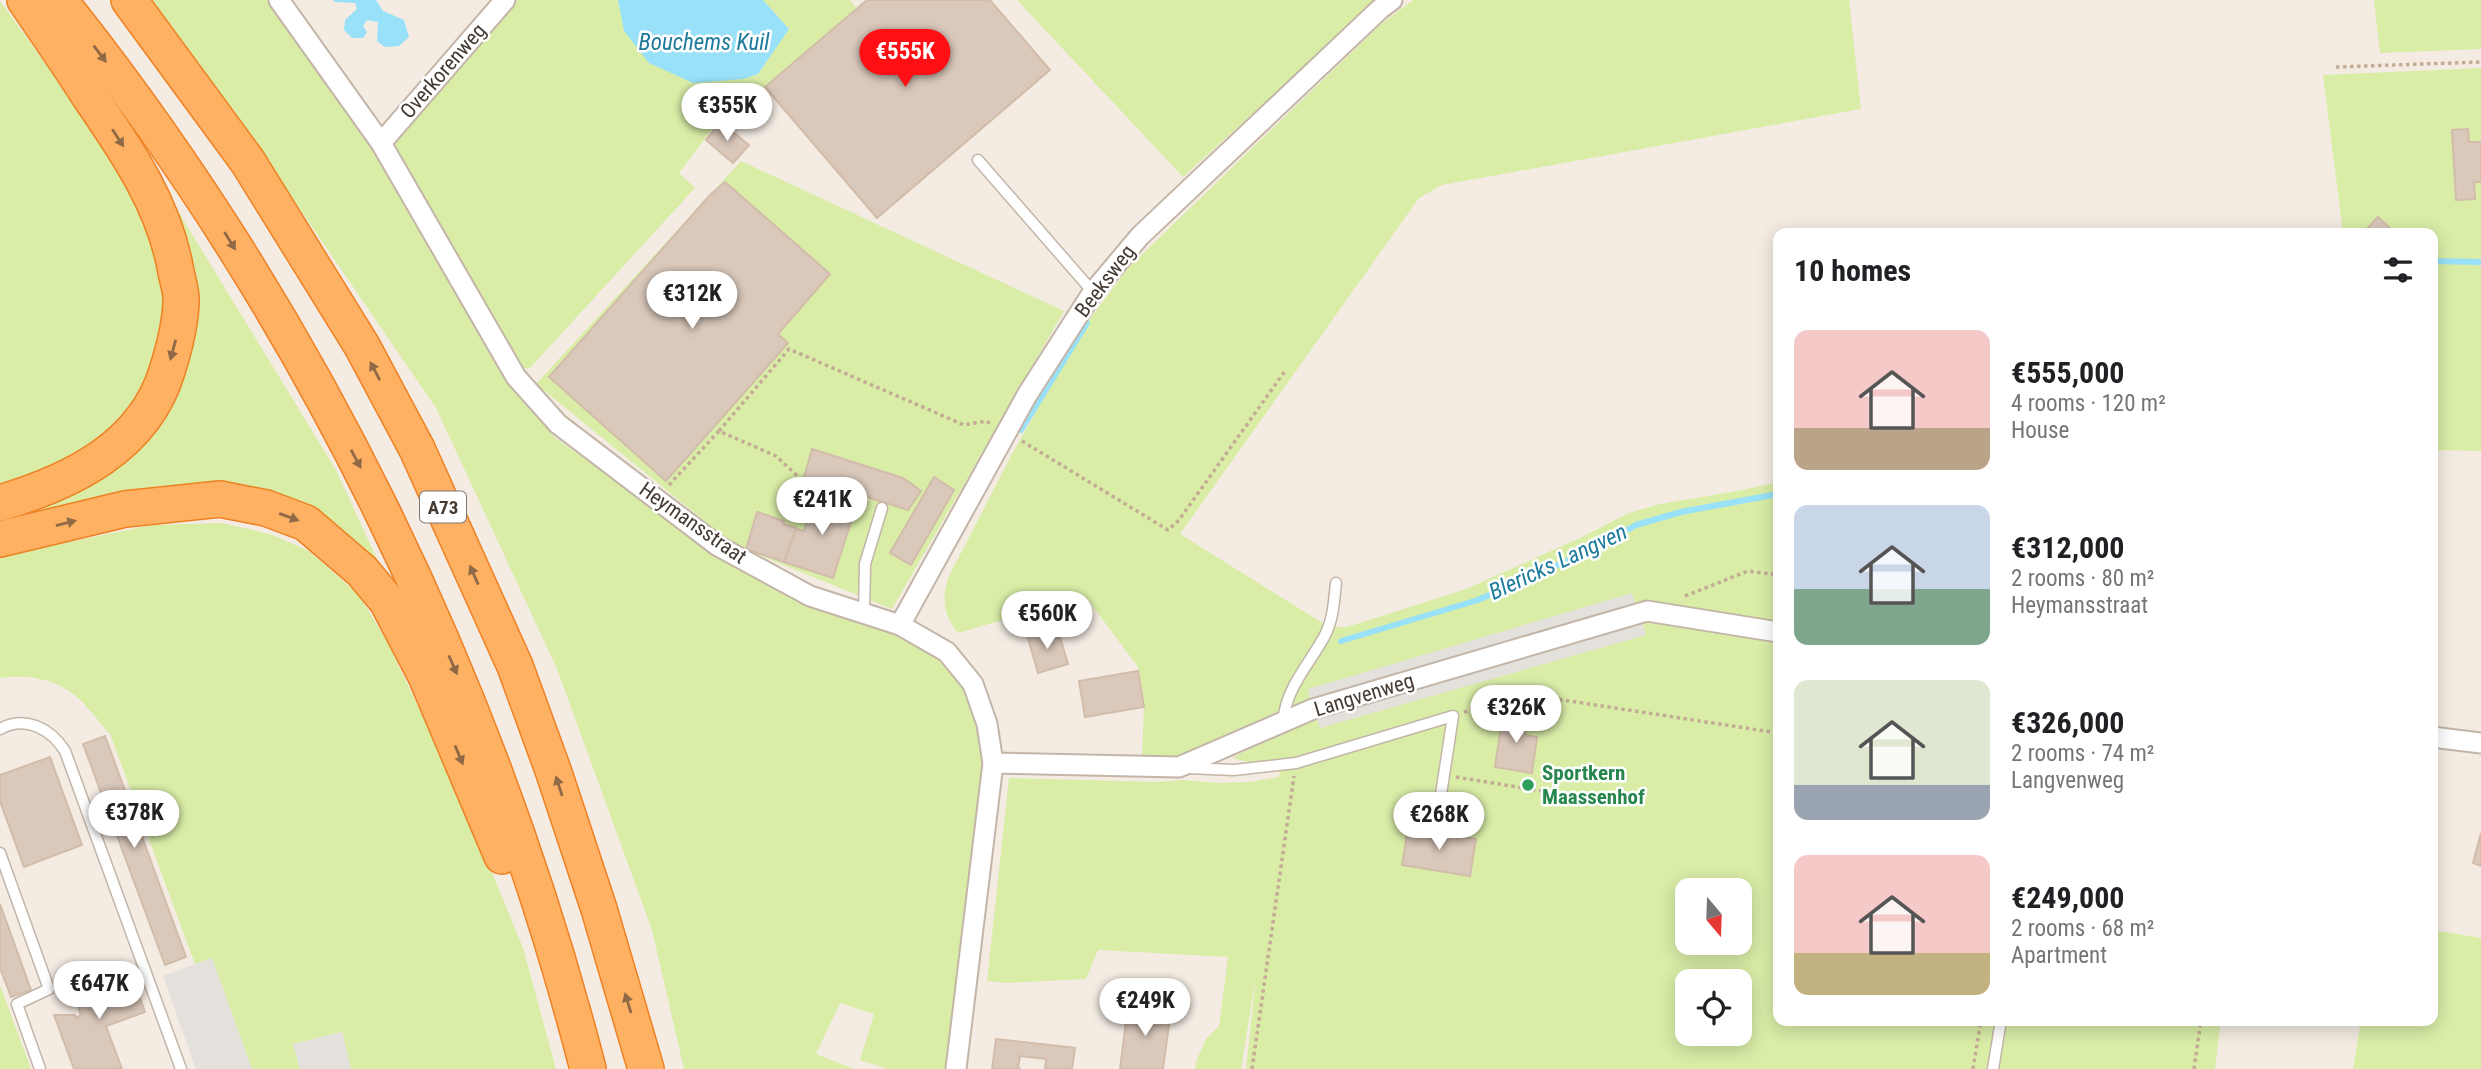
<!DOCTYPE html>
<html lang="en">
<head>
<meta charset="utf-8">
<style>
	body { margin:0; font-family:"Roboto Condensed",sans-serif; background:#f6f6f6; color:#202124; height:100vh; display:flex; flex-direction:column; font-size:26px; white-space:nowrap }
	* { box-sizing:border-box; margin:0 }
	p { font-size:23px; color:#757577 }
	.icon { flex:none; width:38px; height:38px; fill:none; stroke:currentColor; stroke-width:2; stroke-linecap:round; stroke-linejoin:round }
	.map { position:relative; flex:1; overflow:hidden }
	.details { position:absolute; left:1773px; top:228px; width:665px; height:798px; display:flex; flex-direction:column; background:#fff; border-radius:14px; box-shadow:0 4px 18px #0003 }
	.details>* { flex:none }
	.needle { width:46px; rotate:161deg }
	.fabs { position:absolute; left:1675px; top:878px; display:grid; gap:14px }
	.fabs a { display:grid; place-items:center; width:77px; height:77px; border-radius:14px; background:#fff; box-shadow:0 4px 18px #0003; font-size:35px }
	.price { position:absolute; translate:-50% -60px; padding:0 16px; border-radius:24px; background:#fff; color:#222; font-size:23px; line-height:46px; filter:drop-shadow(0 2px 4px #0008) }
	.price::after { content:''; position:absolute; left:50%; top:42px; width:21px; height:16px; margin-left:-10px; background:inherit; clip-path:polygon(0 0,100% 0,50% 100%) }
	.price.selected { background:#ff0f13; color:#fff }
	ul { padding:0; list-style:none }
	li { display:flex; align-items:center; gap:21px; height:175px; padding:0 21px }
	li span { display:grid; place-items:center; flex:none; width:196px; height:140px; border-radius:14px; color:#555 }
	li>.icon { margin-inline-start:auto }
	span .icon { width:84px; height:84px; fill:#fffc; stroke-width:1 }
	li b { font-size:30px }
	h2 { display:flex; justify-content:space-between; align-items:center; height:84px; padding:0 21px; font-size:30px }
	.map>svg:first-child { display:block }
	.green { fill:#d9eda7; fill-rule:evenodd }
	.parking { fill:#e4e0dc }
	.water { fill:#98e1f8 }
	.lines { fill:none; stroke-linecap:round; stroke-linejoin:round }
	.stream { stroke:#98e1f8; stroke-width:6 }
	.building { fill:#dac8bb; stroke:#d2bcaa; stroke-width:2 }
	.service-casing { stroke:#c3b5a8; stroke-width:13 }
	.minor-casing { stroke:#c3b5a8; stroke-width:23 }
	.motorway-casing { stroke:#ee8123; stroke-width:38 }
	.path { stroke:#c4ab95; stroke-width:3.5; stroke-dasharray:3.5 3.5; stroke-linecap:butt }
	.service { stroke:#fff; stroke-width:10 }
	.minor { stroke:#fff; stroke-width:19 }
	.motorway { stroke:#ffb163; stroke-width:35 }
	.oneway { fill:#906a46 }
	.leisure-dot { fill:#2e9e5b; stroke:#fff; stroke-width:2.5 }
	.labels { text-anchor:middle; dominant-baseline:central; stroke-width:5; stroke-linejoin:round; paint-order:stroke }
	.shield { fill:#fff; stroke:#7e7670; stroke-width:2 }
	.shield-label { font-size:19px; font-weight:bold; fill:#463b33 }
	.street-label { font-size:21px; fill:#463b33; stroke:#fff }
	.leisure-label { font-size:21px; font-weight:bold; fill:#27864d; stroke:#fff; text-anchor:start }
	.water-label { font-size:23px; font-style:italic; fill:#1e7b9b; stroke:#fff }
</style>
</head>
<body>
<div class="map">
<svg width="2481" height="1069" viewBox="0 0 2481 1069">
	<rect width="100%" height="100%" fill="#f4ece3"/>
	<g class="green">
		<polygon points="146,0 268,0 375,150 498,369 555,438 761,582 793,599 914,640 942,658 959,677 982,730 985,798 947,1069 887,1069 860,1060 874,1014 840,1003 816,1054 854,1069 684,1069 652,930 557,669 436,408 258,148"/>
		<polygon points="518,0 618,0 619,8 743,79 758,74 789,29 763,0 850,0 857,9 710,132 679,173 695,188 530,368 521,369 394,152 397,136"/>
		<polygon points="1017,0 1378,0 1183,177"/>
		<path d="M1413,0H1849L1861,109L1442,185L1419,198L1180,534L1329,627H1347L1466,589L1580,538L1629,513L1660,504L1743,490L1778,482V1020H2221L2215,1069H1246L1256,976L1241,1069H1195L1197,1059L1206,1039L1219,1026L1228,957L1098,950L1086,979L1006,983L987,981L1009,778L1156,782L1183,780L1217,783L1250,782L1279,777L1281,761L1257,764L1232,758L1285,730L1190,758L1142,762L1144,700L1138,667L1085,596L958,633C943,614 942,601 948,578L1011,456L1049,388L1091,317L1129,267L1381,24ZM1687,891H1740V943H1687ZM1687,982H1740V1034H1687Z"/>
		<polygon points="2374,0 2481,0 2481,49 2380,53"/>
		<polygon points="0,1 108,150 144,214 163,273 161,344 149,378 126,416 93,446 38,475 0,488"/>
		<polygon points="2481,68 2481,451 2433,450 2432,233 2343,233 2323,75"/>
		<polygon points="741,161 1064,311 892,609 734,545 536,384"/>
		<polygon points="162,185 336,470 397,602 284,501 0,529 0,517 172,404"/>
		<path d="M221,523L270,534L309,551L358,594L387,641L463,802L523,948L556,1069H351L342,1032L293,1044L300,1069H252L212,959L195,964L110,734C101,725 94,714 85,705C62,680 33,674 0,678V556L152,525Z"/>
		<polygon points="2433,930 2481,938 2481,1069 2353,1069 2361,1020 2432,1020"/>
		<polygon points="0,985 31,1069 0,1069"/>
	</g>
	<g class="parking">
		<polygon points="1632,593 1636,607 1311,703 1308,689"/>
		<polygon points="1641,619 1646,635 1320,728 1315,715"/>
		<polygon points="212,958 252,1069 196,1069 163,976"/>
		<polygon points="342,1032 351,1069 300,1069 293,1044"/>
	</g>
	<g class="water">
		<polygon points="333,0 376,0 383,11 404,20 409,37 399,46 385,47 377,41 378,22 367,20 363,26 367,32 363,38 352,38 344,30 345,20 357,9 355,3 335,2"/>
		<polygon points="618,0 763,0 789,29 758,74 743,79 693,83 649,63 624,31"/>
	</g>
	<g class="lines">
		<g class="stream">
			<polyline points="2432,261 2481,262"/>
			<polyline points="1021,430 1087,323"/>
			<polyline points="1341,641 1478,600 1592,550 1636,525 1681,512 1778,494"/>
		</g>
	</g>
	<g class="building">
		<polygon points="867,0 990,0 1050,70 877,218 765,87"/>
		<polygon points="721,122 749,145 733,163 706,140"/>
		<polygon points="2468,129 2469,142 2481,142 2481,182 2474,182 2475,199 2456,200 2452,130"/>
		<polygon points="725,182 830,274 778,334 788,343 666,481 549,377 710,195"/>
		<polygon points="2378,217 2391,229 2388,233 2363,233"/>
		<polygon points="812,449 903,478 921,491 908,510 804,477"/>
		<polygon points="934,477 954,490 911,565 890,553"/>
		<polygon points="816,494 856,506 833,578 784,562 796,529 804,531"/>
		<polygon points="757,512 784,521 783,524 796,528 784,562 746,549"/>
		<polygon points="1050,628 1054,639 1060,637 1068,664 1038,673 1027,635"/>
		<polygon points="1138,671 1144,707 1085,717 1079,681"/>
		<polygon points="1503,713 1528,717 1525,735 1537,737 1532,773 1495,767"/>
		<polygon points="105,736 186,957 165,965 83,744"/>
		<polygon points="50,757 82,845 24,867 0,801 0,775"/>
		<polygon points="1408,828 1476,839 1470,876 1402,865"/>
		<polygon points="2481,833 2481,866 2473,863"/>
		<polygon points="0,904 31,990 11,997 0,968"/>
		<polygon points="129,969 145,1012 106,1026 122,1069 74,1069 54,1015 75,1015 76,1018 81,1015 72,990"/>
		<polygon points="1128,1005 1171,1010 1163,1069 1120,1069"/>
		<polygon points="996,1039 1075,1048 1072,1069 1045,1069 1046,1059 1020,1056 1018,1068 1021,1069 992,1069"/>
	</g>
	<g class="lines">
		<defs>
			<g id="service">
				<polyline points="978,160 1093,292"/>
				<polyline points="864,614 865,564 882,508"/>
				<path d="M1283,722C1286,688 1308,666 1324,637C1333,621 1334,602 1336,583"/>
				<path d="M0,729C26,715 51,729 65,751L181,1069"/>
				<polyline points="1187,768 1234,770 1296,763 1453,716 1440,801"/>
				<polyline points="0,853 49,989 17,1004 40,1069"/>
				<polyline points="1993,1069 2001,1020"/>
			</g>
			<g id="minor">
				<polyline points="279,0 381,143 516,377 558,424 718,546 810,596 900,625 947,652 973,684 987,724 993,763 956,1069"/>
				<polyline points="381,143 505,0"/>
				<polyline points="900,625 1027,395 1093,292 1140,236 1380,9 1392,0"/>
				<polyline points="2432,737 2481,743"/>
				<polyline points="993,763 1179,767 1313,709 1647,611 1778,632"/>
			</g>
			<g id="motorway">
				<path d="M59,0C309,313 488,682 588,1069"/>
				<polyline points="129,0 248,162 362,346 417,449 515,666 554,773 599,909 646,1069"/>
				<path d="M0,503C71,482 144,447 167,371C174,349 180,326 181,303C182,293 178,282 176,272C165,206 127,151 90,97C69,64 47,32 25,0"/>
				<polyline points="0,539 125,509 220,499 266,508 306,523 362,571 387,601 426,676 502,856"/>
			</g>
		</defs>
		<use href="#service" class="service-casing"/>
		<use href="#minor" class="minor-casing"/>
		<use href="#motorway" class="motorway-casing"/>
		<g class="path">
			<polyline points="2336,67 2481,62"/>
			<polyline points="719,431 789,349 964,425 986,421 991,424"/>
			<polyline points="1022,441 1168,530 1179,520 1285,371"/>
			<polyline points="669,485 719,431 776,456 805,483 871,504"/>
			<polyline points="1685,596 1748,571 1778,575"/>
			<polyline points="1464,712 1524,694 1778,733"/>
			<polyline points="1456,777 1548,792"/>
			<polyline points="1252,1069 1294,776"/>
			<polyline points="1973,1069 1981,1020"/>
			<polyline points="2194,1069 2201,1020"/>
		</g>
		<use href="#service" class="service"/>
		<use href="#minor" class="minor"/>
		<use href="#motorway" class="motorway"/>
	</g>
	<defs><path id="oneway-solid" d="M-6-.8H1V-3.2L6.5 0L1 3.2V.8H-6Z" transform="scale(1.75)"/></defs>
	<g class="oneway">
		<use href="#oneway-solid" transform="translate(100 54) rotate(53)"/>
		<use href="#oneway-solid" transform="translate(118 138) rotate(57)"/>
		<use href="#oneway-solid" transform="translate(230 241) rotate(58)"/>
		<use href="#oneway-solid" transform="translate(173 350) rotate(105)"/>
		<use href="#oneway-solid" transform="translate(375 371) rotate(-118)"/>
		<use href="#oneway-solid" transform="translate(356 459) rotate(62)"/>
		<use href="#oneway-solid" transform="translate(289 517) rotate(20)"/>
		<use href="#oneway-solid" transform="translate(66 523) rotate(-14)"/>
		<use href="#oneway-solid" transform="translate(474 575) rotate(-114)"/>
		<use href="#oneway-solid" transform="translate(453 665) rotate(66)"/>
		<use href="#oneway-solid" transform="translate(459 755) rotate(67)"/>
		<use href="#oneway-solid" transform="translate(559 786) rotate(-108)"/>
		<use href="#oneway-solid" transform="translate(628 1003) rotate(-107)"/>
	</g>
	<circle class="leisure-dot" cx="1528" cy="785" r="7"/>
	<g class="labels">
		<rect class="shield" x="420" y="491.5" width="46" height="31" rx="5"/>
		<g class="shield-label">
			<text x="443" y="507">A73</text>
		</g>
		<g class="street-label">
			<text transform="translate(443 71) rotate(-49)">Overkorenweg</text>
			<text transform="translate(1105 281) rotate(-53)">Beeksweg</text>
			<text transform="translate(693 523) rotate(35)">Heymansstraat</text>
			<text transform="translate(1364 695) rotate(-17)">Langvenweg</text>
		</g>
		<g class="leisure-label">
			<text x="1542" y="773">Sportkern<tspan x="1542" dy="24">Maassenhof</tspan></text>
		</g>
		<g class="water-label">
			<text x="704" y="42">Bouchems Kuil</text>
			<text transform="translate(1558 562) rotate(-25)">Blericks Langven</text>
		</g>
	</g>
</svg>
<div class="fabs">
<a><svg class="needle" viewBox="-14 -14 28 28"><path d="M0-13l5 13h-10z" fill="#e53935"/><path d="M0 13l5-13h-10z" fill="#757577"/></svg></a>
<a><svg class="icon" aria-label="locate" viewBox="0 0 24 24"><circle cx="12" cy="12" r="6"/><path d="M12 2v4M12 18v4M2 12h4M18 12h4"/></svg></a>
</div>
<b class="price selected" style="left:905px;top:89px">€555K</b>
<b class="price" style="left:727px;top:143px">€355K</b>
<b class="price" style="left:692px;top:331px">€312K</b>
<b class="price" style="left:822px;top:537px">€241K</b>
<b class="price" style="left:1047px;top:651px">€560K</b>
<b class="price" style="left:1516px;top:745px">€326K</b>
<b class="price" style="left:134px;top:850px">€378K</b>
<b class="price" style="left:1439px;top:852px">€268K</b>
<b class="price" style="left:99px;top:1021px">€647K</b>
<b class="price" style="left:1145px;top:1038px">€249K</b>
<section class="details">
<h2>10 homes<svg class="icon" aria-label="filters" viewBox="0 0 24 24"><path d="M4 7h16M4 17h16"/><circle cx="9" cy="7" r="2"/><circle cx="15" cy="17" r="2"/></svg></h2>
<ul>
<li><span style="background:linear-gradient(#f6c9c9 70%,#b9a48a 0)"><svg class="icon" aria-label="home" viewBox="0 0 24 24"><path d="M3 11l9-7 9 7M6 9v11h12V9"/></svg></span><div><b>€555,000</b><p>4 rooms · 120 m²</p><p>House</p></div></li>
<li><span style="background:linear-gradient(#c9d6e8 60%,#7fa58c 0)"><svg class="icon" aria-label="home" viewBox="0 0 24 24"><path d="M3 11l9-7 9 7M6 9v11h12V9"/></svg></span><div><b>€312,000</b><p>2 rooms · 80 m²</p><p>Heymansstraat</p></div></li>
<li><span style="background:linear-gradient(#dfe7d0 75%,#9aa5b1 0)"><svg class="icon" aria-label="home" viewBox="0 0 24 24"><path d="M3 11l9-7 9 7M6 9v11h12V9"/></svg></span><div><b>€326,000</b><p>2 rooms · 74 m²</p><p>Langvenweg</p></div></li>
<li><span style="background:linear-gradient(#f6c9c9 70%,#c2b280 0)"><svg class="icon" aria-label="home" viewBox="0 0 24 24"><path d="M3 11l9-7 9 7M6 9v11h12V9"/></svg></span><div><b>€249,000</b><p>2 rooms · 68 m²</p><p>Apartment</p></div></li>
</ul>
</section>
</div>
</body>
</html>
